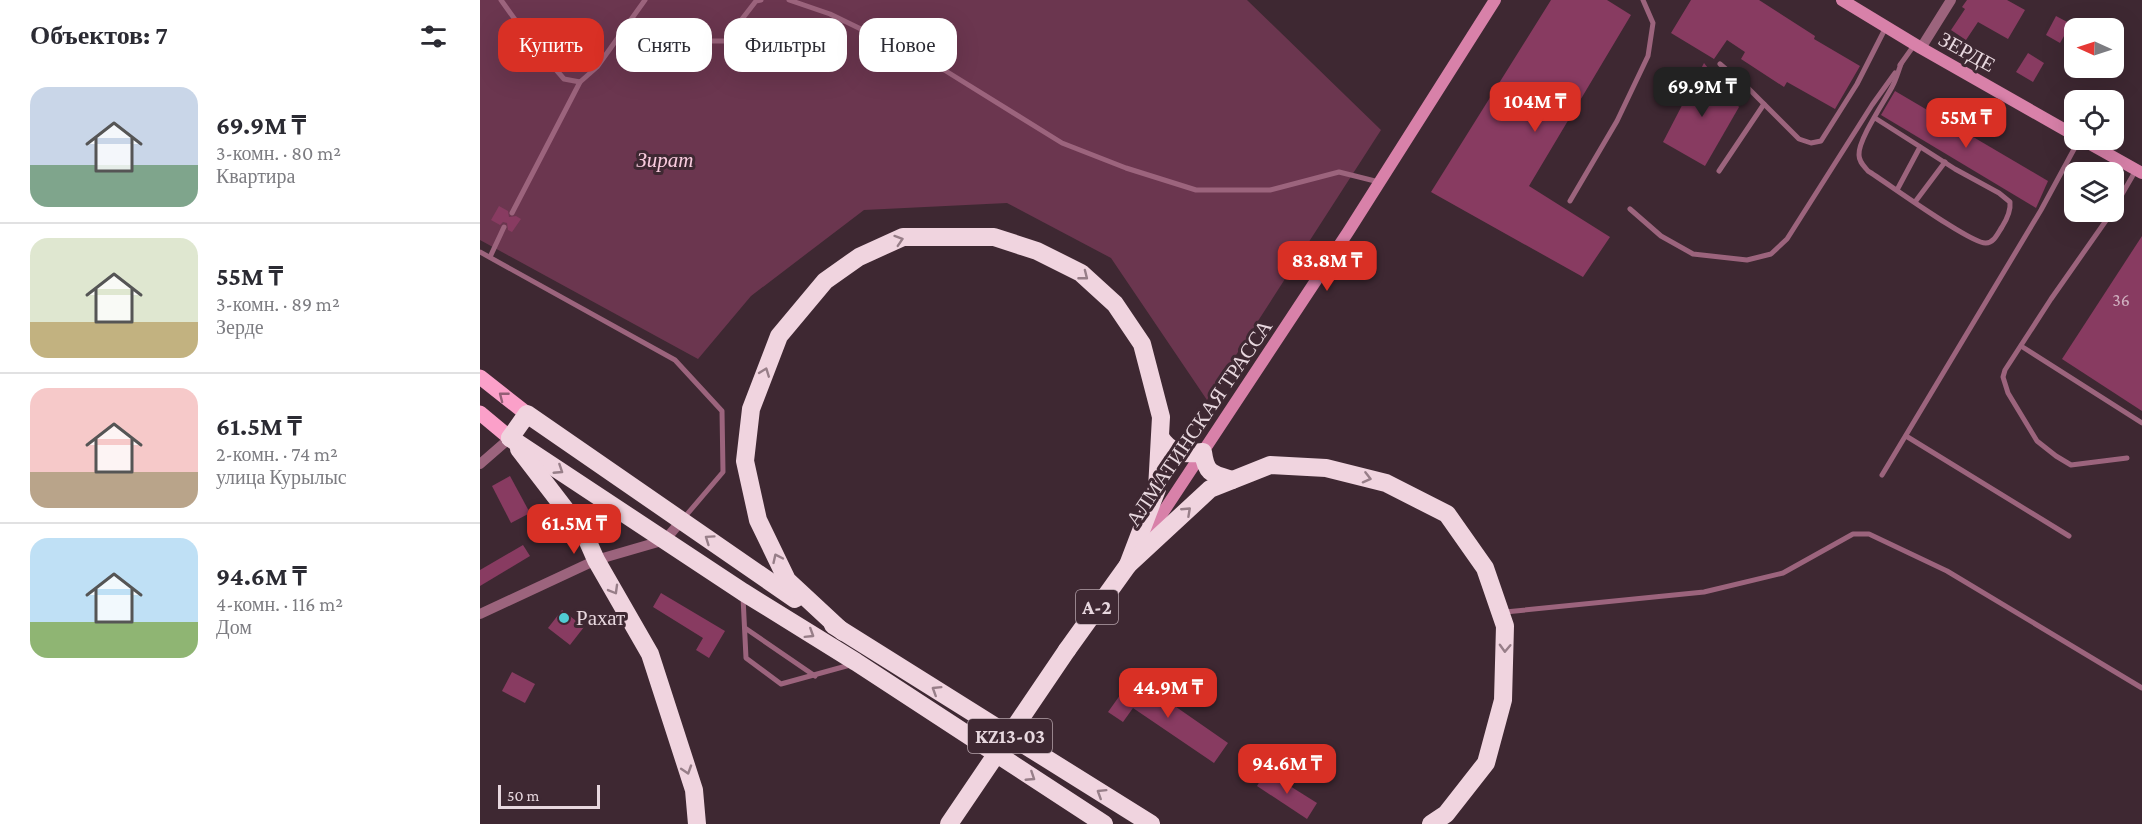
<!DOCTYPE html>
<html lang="ru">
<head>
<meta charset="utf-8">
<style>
	body { margin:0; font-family:"Crimson Pro",serif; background:#f7f7f7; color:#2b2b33; height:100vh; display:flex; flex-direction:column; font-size:22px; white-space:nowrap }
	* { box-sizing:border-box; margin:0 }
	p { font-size:20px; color:#7c7c81 }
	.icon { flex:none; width:33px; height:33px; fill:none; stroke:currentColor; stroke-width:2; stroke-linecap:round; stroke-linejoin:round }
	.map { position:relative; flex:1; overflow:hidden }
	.drawer { display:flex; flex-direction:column; background:#fff; width:480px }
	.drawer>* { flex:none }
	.top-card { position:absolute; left:18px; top:18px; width:570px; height:54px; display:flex; gap:12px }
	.needle { width:39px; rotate:273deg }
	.tools { position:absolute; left:1584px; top:18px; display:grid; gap:12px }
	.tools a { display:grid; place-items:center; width:60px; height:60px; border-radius:12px; background:#fff; box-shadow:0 6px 24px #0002; font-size:30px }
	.scale { position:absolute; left:18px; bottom:15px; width:102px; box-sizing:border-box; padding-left:6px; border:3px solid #e8d8df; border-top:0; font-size:16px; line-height:21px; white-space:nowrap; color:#e8d8df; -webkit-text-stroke:4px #3e2832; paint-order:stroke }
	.price { position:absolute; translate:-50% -51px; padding:0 14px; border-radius:12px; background:#d93025; color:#fff; font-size:20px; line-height:39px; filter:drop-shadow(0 2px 3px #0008) }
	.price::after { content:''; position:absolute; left:50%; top:36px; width:18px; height:14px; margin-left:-9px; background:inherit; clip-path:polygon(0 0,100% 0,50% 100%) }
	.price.on { background:#222; color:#fff }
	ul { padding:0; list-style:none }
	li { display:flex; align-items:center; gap:18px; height:150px; padding:0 30px }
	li+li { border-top:2px solid #e1e1e2 }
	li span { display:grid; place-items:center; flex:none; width:168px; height:120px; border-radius:18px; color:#555 }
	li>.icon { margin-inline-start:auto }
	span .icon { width:72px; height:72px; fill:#fffc; stroke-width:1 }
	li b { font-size:26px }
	h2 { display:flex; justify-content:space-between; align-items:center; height:72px; padding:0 30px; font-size:26px }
	.pill { padding:0 21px; border-radius:18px; background:#fff; box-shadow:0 6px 24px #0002; font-size:21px; line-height:54px }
	.pill.on { background:#d93025; color:#fff }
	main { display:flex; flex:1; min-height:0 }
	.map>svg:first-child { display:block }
	.green { fill:#6b364f }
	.building { fill:#883b61 }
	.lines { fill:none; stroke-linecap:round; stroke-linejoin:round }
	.lane { stroke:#9c647d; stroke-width:5 }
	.street { stroke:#9c647d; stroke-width:10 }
	.secondary { stroke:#d881a9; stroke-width:12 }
	.primary { stroke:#fba0c9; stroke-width:15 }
	.highway { stroke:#f0d4df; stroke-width:18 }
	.highway-bridge { stroke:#f0d4df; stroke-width:18 }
	.oneway { stroke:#977e88 }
	.oneway2 { stroke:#935e76 }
	.poi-dot { fill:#51ccd4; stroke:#3e2832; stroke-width:2 }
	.labels { text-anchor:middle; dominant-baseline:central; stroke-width:6; stroke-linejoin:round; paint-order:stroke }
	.number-label { font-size:18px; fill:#d0b1c0 }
	.shield { fill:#3e2832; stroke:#b5a3ab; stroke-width:1.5 }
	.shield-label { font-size:20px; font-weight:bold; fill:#e8d8df }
	.street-label { font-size:21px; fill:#e8d8df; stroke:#3e2832 }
	.park-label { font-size:21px; font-style:italic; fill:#f9cbde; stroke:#3e2832 }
	.poi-label { font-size:21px; fill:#e8d8df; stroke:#3e2832; text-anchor:start }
</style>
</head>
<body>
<main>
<section class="drawer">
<h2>Объектов: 7<svg class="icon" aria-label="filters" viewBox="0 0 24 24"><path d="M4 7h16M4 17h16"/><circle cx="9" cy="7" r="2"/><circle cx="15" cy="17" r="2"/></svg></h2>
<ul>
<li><span style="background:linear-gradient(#c9d6e8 65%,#7fa58c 0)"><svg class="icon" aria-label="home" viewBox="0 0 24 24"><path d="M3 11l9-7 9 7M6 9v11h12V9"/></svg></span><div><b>69.9M ₸</b><p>3-комн. · 80 m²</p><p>Квартира</p></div></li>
<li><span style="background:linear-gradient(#dfe7d0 70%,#c2b280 0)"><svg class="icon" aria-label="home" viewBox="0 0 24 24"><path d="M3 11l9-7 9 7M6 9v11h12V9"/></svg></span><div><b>55M ₸</b><p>3-комн. · 89 m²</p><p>Зерде</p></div></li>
<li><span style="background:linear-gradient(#f6c9c9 70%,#b9a48a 0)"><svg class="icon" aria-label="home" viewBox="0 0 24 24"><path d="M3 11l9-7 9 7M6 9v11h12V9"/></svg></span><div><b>61.5M ₸</b><p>2-комн. · 74 m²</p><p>улица Курылыс</p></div></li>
<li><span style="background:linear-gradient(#bfe0f5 70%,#8fb573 0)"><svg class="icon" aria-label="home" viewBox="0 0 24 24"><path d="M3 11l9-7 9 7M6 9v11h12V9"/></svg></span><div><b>94.6M ₸</b><p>4-комн. · 116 m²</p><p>Дом</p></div></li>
</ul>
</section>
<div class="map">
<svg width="1662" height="824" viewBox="0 0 1662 824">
	<rect width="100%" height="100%" fill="#3e2832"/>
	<polygon class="green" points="0,0 767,0 901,130 727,400 631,258 527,203 384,210 271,296 218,359 0,240"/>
	<g class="building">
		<polygon points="1071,0 1127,0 1151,15 1049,186 1130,237 1103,277 951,192"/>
		<polygon points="1211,0 1279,0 1335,36 1334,39 1380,66 1355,109 1307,82 1304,87 1261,59 1265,52 1247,40 1234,59 1191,33"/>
		<polygon points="1487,0 1527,0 1545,10 1528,39 1498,22 1486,40 1471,30 1485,9 1482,7"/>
		<polygon points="1576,16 1591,24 1580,43 1566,35"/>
		<polygon points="1548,53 1564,63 1553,82 1536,72"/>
		<polygon points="1224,63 1259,107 1225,166 1183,142"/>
		<polygon points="1415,91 1568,181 1556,208 1401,115"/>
		<polygon points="19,206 28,211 29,217 36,216 41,219 32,232 28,230 27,223 23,222 20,225 11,220"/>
		<polygon points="1662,236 1662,411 1582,359"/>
		<polygon points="30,476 50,513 31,523 12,486"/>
		<polygon points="43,545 50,556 0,586 0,570"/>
		<polygon points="181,593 245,631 229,658 216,650 223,638 173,607"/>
		<polygon points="82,610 104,627 90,645 68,628"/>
		<polygon points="32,672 55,684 45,703 22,691"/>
		<polygon points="653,677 748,743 734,763 653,708 643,722 628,712"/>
		<polygon points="786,771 837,803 827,819 777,786"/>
	</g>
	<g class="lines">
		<g class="lane">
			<polyline points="21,0 46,35 84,79 100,82 117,67 165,0"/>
			<polyline points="309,0 350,14 461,68 582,143 646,168 716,190 790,190 859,172 899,182"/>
			<polyline points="137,41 245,41 276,1 281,0"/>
			<polyline points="1240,64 1268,88 1319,139 1331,143 1341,141 1377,84 1406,27"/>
			<polyline points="1420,65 1435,44"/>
			<path d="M1395,118L1475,169L1519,193L1530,202C1531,211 1527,219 1522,227C1518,233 1514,243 1506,243C1492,245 1406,182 1388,171C1384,166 1379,162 1379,155C1378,140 1404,102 1412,87C1416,80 1418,72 1421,64"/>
			<polyline points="1239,171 1284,104"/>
			<polyline points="1417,190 1440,147"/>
			<polyline points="1090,201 1137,121 1168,56 1173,23 1163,0"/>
			<polyline points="1435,202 1465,162"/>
			<polyline points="1634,208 1656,170"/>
			<polyline points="1150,209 1181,236 1213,254 1267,260 1291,254 1307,239 1392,105 1415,73"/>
			<polyline points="1632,212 1571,299 1525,370 1523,377 1528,393 1557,441 1576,456 1591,465 1647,458"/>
			<polyline points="32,213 100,82"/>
			<polyline points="0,252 195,360 242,411 243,472 203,519"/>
			<polyline points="10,257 24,227"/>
			<polyline points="1541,346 1662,423"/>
			<polyline points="1426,436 1589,536"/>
			<polyline points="1402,475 1561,210 1599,140"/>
			<polyline points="263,597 266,658 301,684 370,665"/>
			<polyline points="1025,612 1224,592 1303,573 1373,534 1389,534 1467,571 1662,688"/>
			<polyline points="265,628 335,676"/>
		</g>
		<g class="street">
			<polyline points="1441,48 1471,0"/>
			<polyline points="0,464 30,438"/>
			<polyline points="0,614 116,560 185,540 202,520"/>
		</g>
		<g class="secondary">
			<polyline points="1362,0 1441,48 1594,135"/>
			<polyline points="1603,140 1662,173"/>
			<polyline points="662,544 868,232 1015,0"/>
		</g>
		<g class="primary">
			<polyline points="0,377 47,414"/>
			<polyline points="0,413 30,438"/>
		</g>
		<g class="highway">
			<path d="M680,437C691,454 703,455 723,452C726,474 732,474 752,480"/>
			<polyline points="30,438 47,414 315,599"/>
			<polyline points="30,438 263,592 376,662 624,824"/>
			<polyline points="39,449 105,535 116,560 170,654 214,790 217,824"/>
			<polyline points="353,625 671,824"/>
			<polyline points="363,632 307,580 278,520 265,461 271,409 299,336 345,281 379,257 423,237 514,237 557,251 601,273 635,304 662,344 681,417 677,489 648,565"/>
			<polyline points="587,650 648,565 730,489 790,465 846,468 906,483 967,514 1005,568 1025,626 1023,700 1006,763 966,814 951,824"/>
		</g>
		<polyline class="highway-bridge" points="469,824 587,650"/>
	</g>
	<defs><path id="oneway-chevron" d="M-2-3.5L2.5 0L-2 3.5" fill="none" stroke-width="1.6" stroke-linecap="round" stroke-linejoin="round" transform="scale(1.5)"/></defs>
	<g class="oneway">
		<use href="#oneway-chevron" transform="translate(419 240) rotate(-18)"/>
		<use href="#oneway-chevron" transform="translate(604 276) rotate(38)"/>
		<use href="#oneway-chevron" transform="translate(285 372) rotate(-69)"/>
		<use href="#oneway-chevron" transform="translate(79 470) rotate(33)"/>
		<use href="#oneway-chevron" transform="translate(887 478) rotate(14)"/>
		<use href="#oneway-chevron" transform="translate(707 511) rotate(-43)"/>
		<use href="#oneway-chevron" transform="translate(229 539) rotate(-145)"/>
		<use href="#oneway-chevron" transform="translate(297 558) rotate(-115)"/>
		<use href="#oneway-chevron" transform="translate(134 590) rotate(60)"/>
		<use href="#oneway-chevron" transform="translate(330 634) rotate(32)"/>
		<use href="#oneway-chevron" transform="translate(1025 648) rotate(92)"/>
		<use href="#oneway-chevron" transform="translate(456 690) rotate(-148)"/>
		<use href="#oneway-chevron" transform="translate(207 770) rotate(72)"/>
		<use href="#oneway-chevron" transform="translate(551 777) rotate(33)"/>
		<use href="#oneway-chevron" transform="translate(621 793) rotate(-148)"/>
	</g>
	<use class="oneway2" href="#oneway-chevron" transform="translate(23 396) rotate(-142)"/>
	<circle class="poi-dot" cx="84" cy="618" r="6"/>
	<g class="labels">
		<g class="number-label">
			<text x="1641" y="300">36</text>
		</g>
		<g class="shield">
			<rect x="596" y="590" width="42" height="34" rx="4.5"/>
			<rect x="488" y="719" width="84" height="34" rx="4.5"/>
		</g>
		<g class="shield-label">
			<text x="617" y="607">A-2</text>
			<text x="530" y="736">KZ13-03</text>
		</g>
		<g class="street-label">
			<text transform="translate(1487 52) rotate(29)">ЗЕРДЕ</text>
			<text transform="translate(719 423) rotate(-56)">АЛМАТИНСКАЯ ТРАССА</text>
		</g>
		<g class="park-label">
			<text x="185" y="160">Зират</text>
		</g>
		<g class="poi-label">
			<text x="96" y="618">Рахат</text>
		</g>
	</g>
</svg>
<div class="tools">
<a><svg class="needle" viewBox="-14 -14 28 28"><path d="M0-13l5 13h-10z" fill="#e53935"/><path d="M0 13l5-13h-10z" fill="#7c7c81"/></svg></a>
<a><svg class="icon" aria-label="locate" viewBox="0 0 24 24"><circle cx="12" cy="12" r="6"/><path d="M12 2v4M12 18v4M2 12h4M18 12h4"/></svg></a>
<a><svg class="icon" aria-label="layers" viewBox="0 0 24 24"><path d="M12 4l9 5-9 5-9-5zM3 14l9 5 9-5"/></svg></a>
</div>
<div class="scale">50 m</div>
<b class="price on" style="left:1222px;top:118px">69.9M ₸</b>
<b class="price" style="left:1055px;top:133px">104M ₸</b>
<b class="price" style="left:1486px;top:149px">55M ₸</b>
<b class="price" style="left:847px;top:292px">83.8M ₸</b>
<b class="price" style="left:94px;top:555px">61.5M ₸</b>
<b class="price" style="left:688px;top:719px">44.9M ₸</b>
<b class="price" style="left:807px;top:795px">94.6M ₸</b>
<div class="top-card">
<a class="pill on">Купить</a>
<a class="pill">Снять</a>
<a class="pill">Фильтры</a>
<a class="pill">Новое</a>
</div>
</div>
</main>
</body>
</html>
